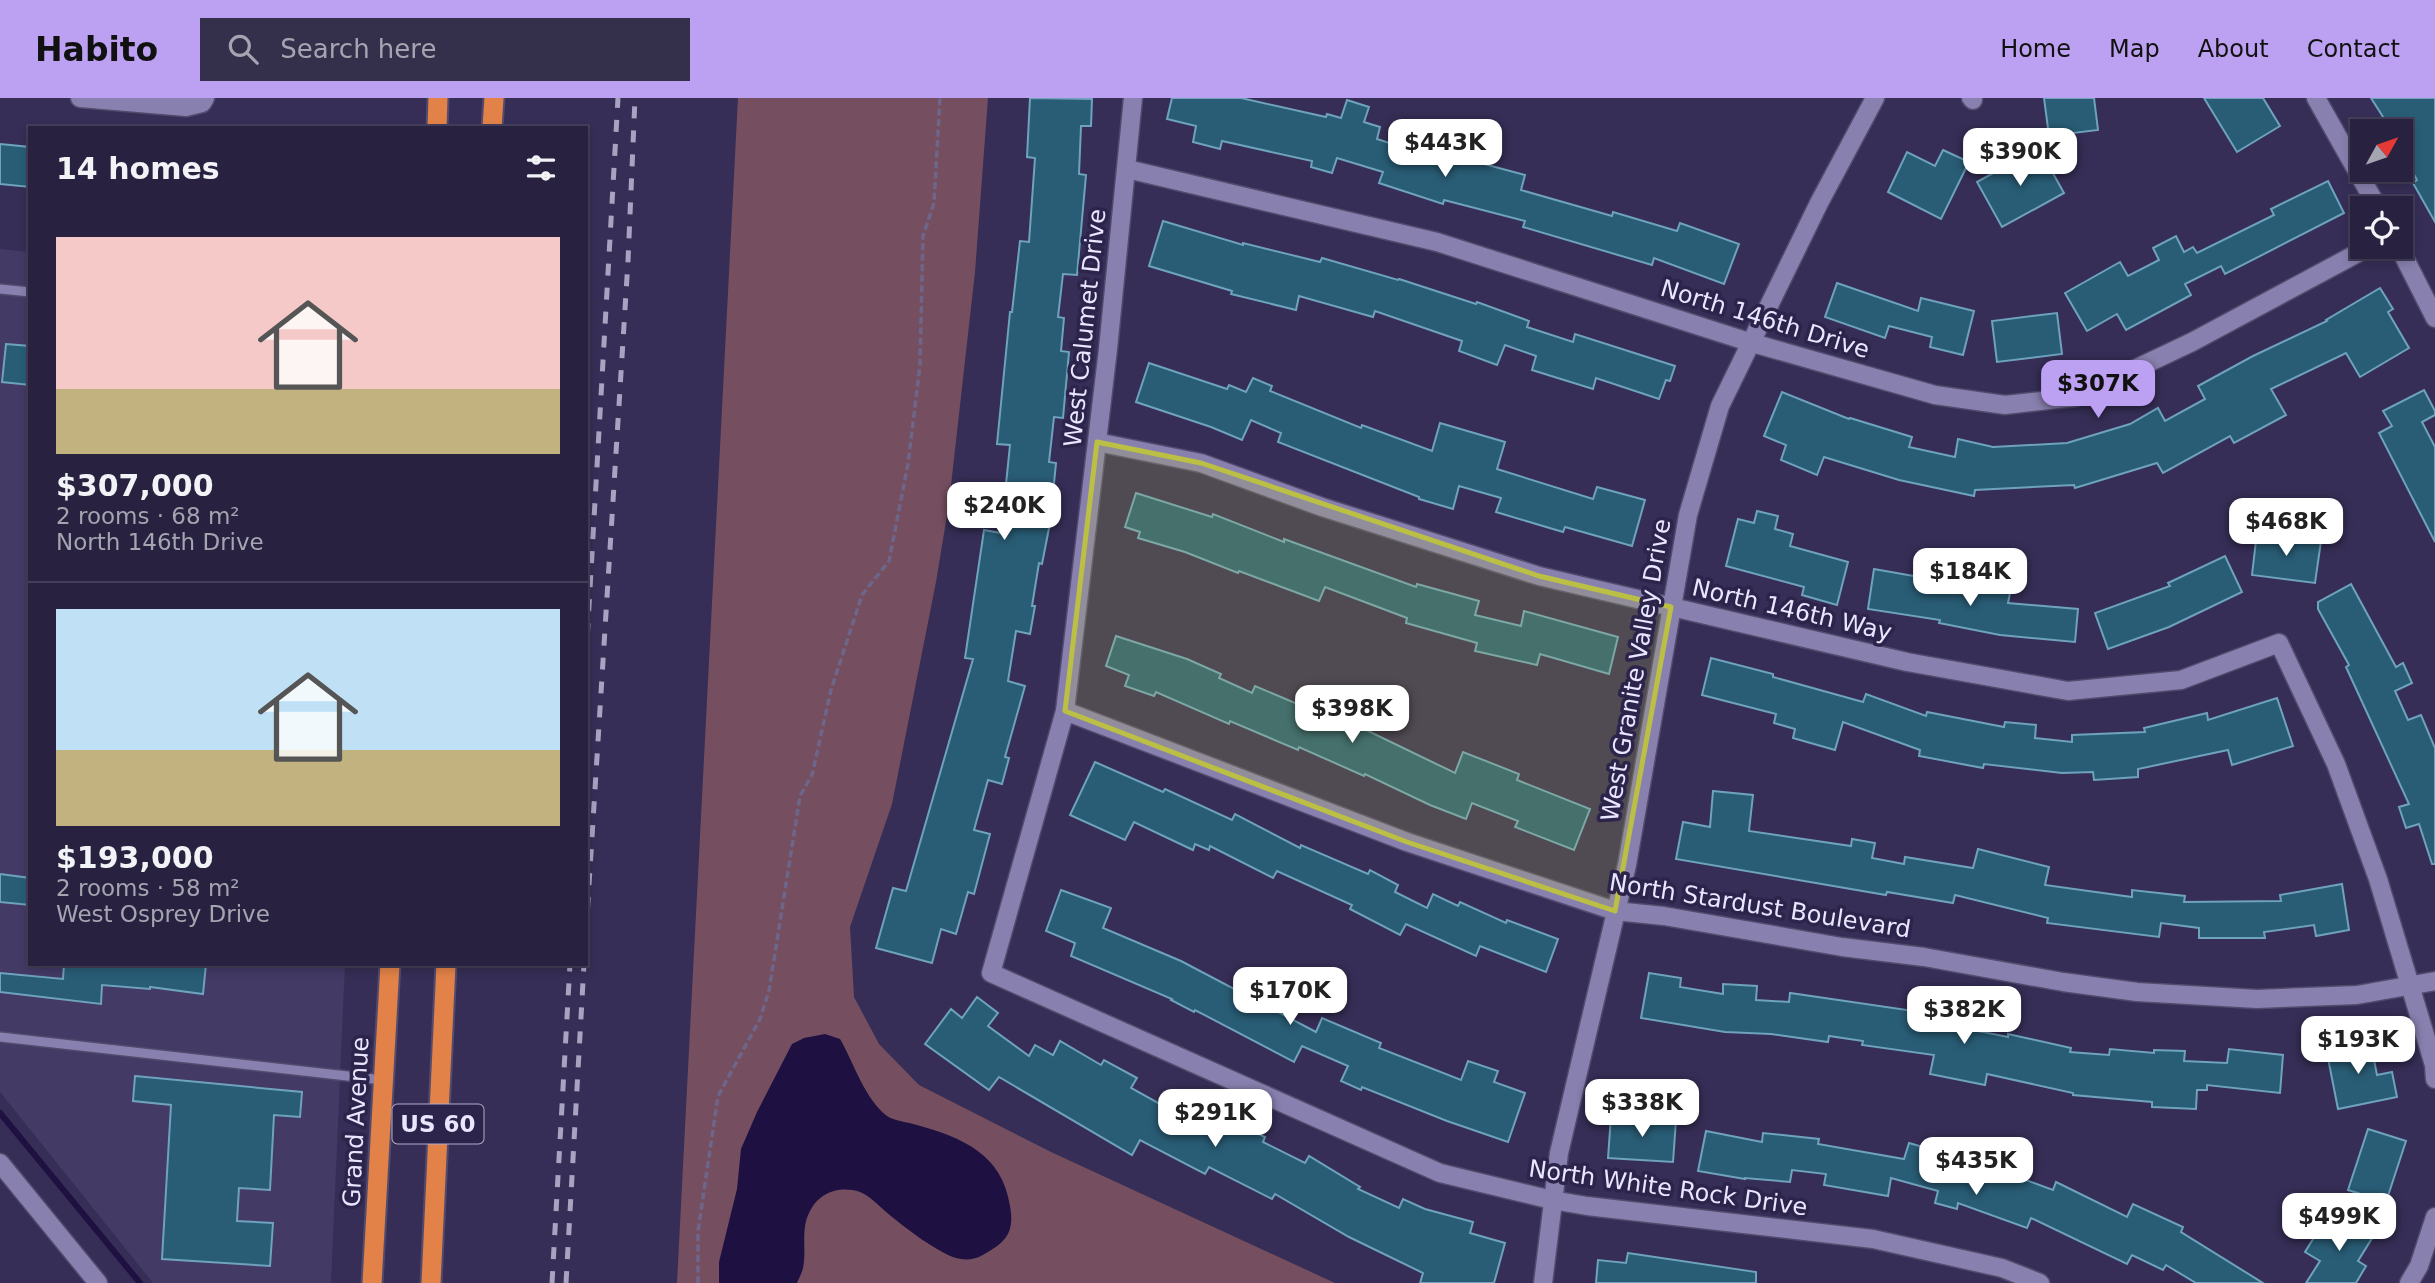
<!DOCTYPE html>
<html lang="en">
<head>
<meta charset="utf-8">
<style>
	body { margin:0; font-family:"DejaVu Sans",sans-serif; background:#342f4b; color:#f1f3f6; height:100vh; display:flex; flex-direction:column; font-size:26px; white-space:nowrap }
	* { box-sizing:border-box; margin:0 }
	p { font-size:23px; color:#a5a4b1 }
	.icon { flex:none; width:38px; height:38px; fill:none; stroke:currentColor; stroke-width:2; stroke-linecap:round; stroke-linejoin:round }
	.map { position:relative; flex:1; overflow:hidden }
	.panel { position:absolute; left:28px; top:28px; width:560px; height:840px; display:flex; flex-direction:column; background:#282240; border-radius:0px; box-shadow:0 4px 10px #0003,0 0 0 2px #443f59 }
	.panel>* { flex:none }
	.needle { width:46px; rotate:50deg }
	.controls { position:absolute; left:2350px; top:21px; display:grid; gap:14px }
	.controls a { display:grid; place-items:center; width:63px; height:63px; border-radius:0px; background:#282240; box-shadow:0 4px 10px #0003,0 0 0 2px #443f59; font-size:35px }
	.price { position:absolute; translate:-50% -60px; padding:0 16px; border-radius:14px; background:#fff; color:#222; font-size:23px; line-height:46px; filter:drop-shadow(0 2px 4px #0008) }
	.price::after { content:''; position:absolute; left:50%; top:42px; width:21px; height:16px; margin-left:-10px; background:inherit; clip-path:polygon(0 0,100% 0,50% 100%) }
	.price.active { background:#bca0f2; color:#111 }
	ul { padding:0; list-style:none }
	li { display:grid; align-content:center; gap:14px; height:371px; padding:0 28px }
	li+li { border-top:2px solid #443f59 }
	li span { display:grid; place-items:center; height:217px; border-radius:0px; color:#555 }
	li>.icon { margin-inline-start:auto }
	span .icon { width:126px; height:126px; fill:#fffc; stroke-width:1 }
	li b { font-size:30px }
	h2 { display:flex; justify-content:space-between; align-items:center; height:84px; padding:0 28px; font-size:30px }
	header { display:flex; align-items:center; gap:42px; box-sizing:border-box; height:98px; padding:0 35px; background:#bca0f2; color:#111 }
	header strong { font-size:33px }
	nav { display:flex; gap:38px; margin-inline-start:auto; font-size:24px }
	.search { width:490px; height:63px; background:#342f4b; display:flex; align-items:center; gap:18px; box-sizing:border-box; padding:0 24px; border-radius:0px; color:#a5a4b1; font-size:26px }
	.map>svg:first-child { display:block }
	.built { fill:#433a66 }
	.green { fill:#754f60 }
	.water { fill:#1f1042 }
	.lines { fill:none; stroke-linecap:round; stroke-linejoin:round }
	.stream { stroke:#1f1042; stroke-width:6 }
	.building { fill:#295d76; stroke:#6ea2bd; stroke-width:2 }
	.service-casing { stroke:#534b6d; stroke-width:12 }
	.minor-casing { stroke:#534b6d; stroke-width:21 }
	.tertiary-casing { stroke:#534b6d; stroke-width:21 }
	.trunk-casing { stroke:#534b6d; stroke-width:23 }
	.path { stroke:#6d668a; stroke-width:3.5; stroke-dasharray:7 3.5; stroke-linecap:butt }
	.service { stroke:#8881af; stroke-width:9 }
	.minor { stroke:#8881af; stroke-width:18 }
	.tertiary { stroke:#8881af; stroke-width:18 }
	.trunk { stroke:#e28248; stroke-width:19 }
	.rail { stroke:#a8a3c1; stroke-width:5; stroke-dasharray:12 12; stroke-linecap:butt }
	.marked { fill:#bbc045; fill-opacity:0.2; stroke:#bbc045; stroke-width:5; stroke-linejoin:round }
	.labels { text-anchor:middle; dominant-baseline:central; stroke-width:7; stroke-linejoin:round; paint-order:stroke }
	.shield { fill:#2d244b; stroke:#b1acc9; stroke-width:2 }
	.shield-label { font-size:23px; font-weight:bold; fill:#e9e6ff }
	.street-label { font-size:24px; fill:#e9e6ff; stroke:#2d244b }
</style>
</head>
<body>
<header>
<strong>Habito</strong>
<div class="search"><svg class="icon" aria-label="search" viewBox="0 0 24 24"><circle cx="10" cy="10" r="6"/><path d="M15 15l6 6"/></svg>Search here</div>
<nav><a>Home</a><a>Map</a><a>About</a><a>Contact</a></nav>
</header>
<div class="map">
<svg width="2435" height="1185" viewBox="0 0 2435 1185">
	<rect width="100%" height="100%" fill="#362e56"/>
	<polygon class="built" points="0,151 30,154 30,866 345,866 331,1185 153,1185 0,994"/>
	<polygon class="green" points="738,0 988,0 975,174 949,405 936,484 892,706 850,829 854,899 879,946 919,987 1051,1054 1335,1185 677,1185"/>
	<path class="water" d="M825,936L840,941C854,965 864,1000 887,1018C894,1023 908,1024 917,1027C963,1040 1002,1056 1010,1108C1015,1136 1005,1145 981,1158C975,1161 968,1162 961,1161C942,1159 900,1126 885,1113C877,1106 870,1098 860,1094C851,1091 842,1091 834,1093C823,1096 815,1103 810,1113C800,1131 807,1151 803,1170C802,1175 799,1180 797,1185H719V1164L737,1091L741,1051L757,1014L792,946L804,940Z"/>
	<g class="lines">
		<polyline class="stream" points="0,1015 140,1185"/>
	</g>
	<g class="building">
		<polygon points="1030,0 1092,1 1091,28 1081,28 1079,76 1086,77 1077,177 1063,176 1058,219 1064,220 1061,253 1069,254 1063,320 1054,319 1049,364 1056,365 1050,425 1042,466 1039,465 1032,508 1035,508 1030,536 1016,533 1008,583 1025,588 1005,659 1009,660 1002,686 988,682 974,732 990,736 974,796 968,794 956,836 941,831 932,865 876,850 893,790 906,793 973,561 965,560 984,432 1001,435 1010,347 997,346 1010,214 1012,214 1020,143 1029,144 1035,60 1027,59"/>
		<polygon points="1172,0 1241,0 1326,19 1327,16 1341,20 1347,2 1369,9 1364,24 1380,29 1377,41 1408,51 1413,37 1460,52 1458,59 1525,77 1521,92 1612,118 1613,114 1677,133 1680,125 1739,146 1724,186 1654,160 1652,167 1523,129 1525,123 1444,102 1443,106 1379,85 1383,74 1337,60 1332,75 1311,69 1312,63 1222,43 1220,51 1193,44 1196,28 1167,21"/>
		<polygon points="2044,0 2094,0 2098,32 2049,38"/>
		<polygon points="2204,0 2263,0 2280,28 2237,54"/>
		<polygon points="2371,0 2435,0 2435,124 2413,85 2417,82 2401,53 2401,33 2392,33"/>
		<polygon points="0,46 30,49 30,89 0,86"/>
		<polygon points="2039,50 2064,95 2002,129 1977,84"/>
		<polygon points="1943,52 1969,64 1941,121 1888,94 1907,54 1935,68"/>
		<polygon points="2328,83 2344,115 2225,176 2221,168 2185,186 2191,197 2126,232 2117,216 2087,233 2065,195 2120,164 2128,178 2159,162 2153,150 2176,138 2184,154 2193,149 2197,155 2274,117 2271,111"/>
		<polygon points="1163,123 1243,147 1243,145 1320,164 1322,160 1398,182 1399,181 1476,206 1477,204 1529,223 1527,229 1573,244 1575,236 1675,268 1670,283 1666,282 1659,301 1596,280 1593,291 1532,272 1536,258 1505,247 1497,267 1459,253 1462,243 1375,213 1373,219 1299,198 1296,212 1231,196 1232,193 1149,168"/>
		<polygon points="1837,185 1918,213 1921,200 1974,213 1963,257 1930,249 1932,239 1889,228 1885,240 1825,219"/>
		<polygon points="2380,190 2393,211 2388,214 2409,250 2360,279 2346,255 2271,291 2286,317 2234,345 2230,338 2163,375 2157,365 2075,390 2074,387 1975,392 1974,398 1899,382 1824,359 1817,377 1781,362 1786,347 1764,338 1782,294 1849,321 1850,320 1912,339 1909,349 1955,359 1958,341 1993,349 2067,345 2130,326 2158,310 2165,323 2205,301 2198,288 2253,258 2327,223 2326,222"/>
		<polygon points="2057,215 2062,256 1997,264 1992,223"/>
		<polygon points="6,246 30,248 30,287 2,284"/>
		<polygon points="1149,265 1227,291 1229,287 1246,294 1253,280 1272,288 1270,293 1361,330 1362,327 1432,353 1440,325 1505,344 1497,371 1593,401 1597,389 1645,402 1632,448 1565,429 1563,434 1496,414 1501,400 1459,388 1453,411 1419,401 1419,399 1278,344 1281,335 1251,322 1242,342 1211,329 1136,304"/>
		<polygon points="2424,292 2435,313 2435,317 2422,324 2435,349 2435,444 2379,335 2392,328 2383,313"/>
		<polygon points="1136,395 1212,419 1213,416 1284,444 1284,441 1416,489 1417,486 1479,503 1475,517 1521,528 1524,513 1618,539 1609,576 1540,556 1537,567 1475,553 1477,545 1406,525 1407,520 1325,489 1319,503 1239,473 1238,475 1185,454 1138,440 1140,434 1125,429"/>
		<polygon points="1757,413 1778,418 1775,431 1793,436 1790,448 1848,464 1837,507 1802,497 1804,489 1726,468 1738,421 1754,425"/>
		<polygon points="2257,434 2321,443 2315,485 2252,477"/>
		<polygon points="2225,458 2242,494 2169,529 2108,551 2095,515 2170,488 2168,485"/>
		<polygon points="1874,471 2010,495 2008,505 2078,511 2075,544 2000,537 1939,525 1940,522 1868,511"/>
		<polygon points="2351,486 2396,569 2403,565 2412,585 2395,593 2408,622 2421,617 2435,650 2435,766 2432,766 2419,726 2406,730 2399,709 2409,706 2346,569 2349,567 2318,511 2318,504"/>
		<polygon points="1116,538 1187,561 1221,576 1219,580 1252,595 1255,588 1342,625 1347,612 1370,623 1366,632 1455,675 1463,654 1519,676 1517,682 1590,711 1574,752 1515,729 1518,723 1472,705 1466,721 1430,707 1365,676 1364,678 1299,649 1298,652 1230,623 1229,626 1156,594 1154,598 1125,588 1129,577 1106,568"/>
		<polygon points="1711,560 1773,576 1773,579 1863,604 1866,596 1926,618 1927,614 2004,629 2005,624 2036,627 2035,640 2072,644 2072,637 2145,634 2144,630 2207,615 2208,622 2277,600 2293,648 2232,667 2228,652 2138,671 2138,679 2094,682 2093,674 2062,675 1984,666 1983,670 1919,658 1920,652 1843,624 1835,652 1793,640 1795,631 1774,625 1776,616 1702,597"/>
		<polygon points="1095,664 1163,694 1165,691 1232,722 1235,716 1300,750 1301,747 1368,776 1370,772 1398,787 1395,794 1427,810 1433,796 1458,808 1460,804 1506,825 1507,822 1558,841 1546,874 1480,848 1476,858 1406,826 1400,837 1350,811 1352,807 1277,773 1273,780 1210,748 1209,752 1195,746 1193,752 1134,724 1125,742 1070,717"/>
		<polygon points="1713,693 1753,697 1749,733 1851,748 1852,741 1875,745 1872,760 1904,766 1905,759 1973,770 1978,751 2049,769 2045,787 2132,799 2132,792 2185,798 2184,804 2281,803 2280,797 2342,786 2349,832 2316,838 2314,827 2264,834 2265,840 2199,840 2199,830 2161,825 2159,839 2047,825 2048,820 1955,797 1953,805 1887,794 1886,797 1676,761 1683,724 1710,729"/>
		<polygon points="0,776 30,780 30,807 0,804"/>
		<polygon points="1061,792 1111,810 1103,830 1181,863 1316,934 1322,920 1381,945 1379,950 1461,982 1468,963 1498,973 1494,984 1525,995 1508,1044 1447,1023 1362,989 1361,992 1341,983 1348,968 1302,948 1294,964 1195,912 1194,914 1171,902 1172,901 1071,858 1075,845 1046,833"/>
		<polygon points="64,866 206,866 203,896 150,889 150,891 102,887 101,906 0,894 0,875 63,881"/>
		<polygon points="1649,875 1681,880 1680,889 1723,896 1723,886 1757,888 1756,902 1789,904 1790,895 1914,913 1913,920 2008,939 2008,936 2071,950 2070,954 2109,957 2110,951 2154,955 2154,952 2185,953 2184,963 2227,965 2229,951 2283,957 2280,995 2207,987 2207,992 2197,992 2196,1011 2152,1009 2152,1004 2073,997 2073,995 1987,976 1985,987 1930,976 1934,957 1862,947 1863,943 1829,938 1828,944 1771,936 1725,934 1641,920"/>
		<polygon points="977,899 998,915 988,928 1029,958 1035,947 1053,957 1060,943 1101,967 1104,962 1137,980 1131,990 1169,1011 1176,997 1200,1010 1198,1013 1239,1035 1242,1028 1265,1039 1263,1044 1305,1065 1309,1058 1360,1089 1358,1091 1399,1110 1403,1101 1425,1111 1473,1124 1470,1135 1505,1145 1494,1185 1420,1185 1423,1175 1349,1139 1275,1096 1272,1101 1209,1069 1205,1076 1140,1042 1132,1057 999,979 989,992 925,946 951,911 962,920"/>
		<polygon points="2370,942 2377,977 2392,974 2397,999 2338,1011 2326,950"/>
		<polygon points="135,978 302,994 300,1019 274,1017 270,1092 239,1090 237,1123 273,1125 270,1168 162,1161 171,1007 133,1003"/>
		<polygon points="1611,1018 1676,1022 1673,1064 1608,1060"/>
		<polygon points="2368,1031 2406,1043 2386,1104 2348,1092"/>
		<polygon points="1706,1033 1762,1044 1763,1035 1819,1041 1818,1046 1904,1061 1909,1045 1983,1066 2053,1092 2056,1084 2127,1119 2133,1106 2183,1129 2181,1134 2263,1185 2196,1185 2166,1167 2163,1172 2132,1157 2127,1166 2031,1120 2027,1130 1958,1105 1957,1111 1935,1105 1938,1093 1891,1080 1888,1098 1824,1087 1826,1076 1792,1072 1790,1084 1745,1080 1745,1081 1698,1073"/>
		<polygon points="2344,1119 2374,1137 2358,1163 2366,1168 2356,1185 2306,1185 2320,1163 2305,1154 2323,1125 2336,1133"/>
		<polygon points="1628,1155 1756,1174 1756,1185 1596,1185 1598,1162 1626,1165"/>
	</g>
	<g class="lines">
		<defs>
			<g id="service">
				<polyline points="0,191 30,194"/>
				<polyline points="0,939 383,982"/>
			</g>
			<g id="minor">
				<polyline points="80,0 186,9 202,5 205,0"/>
				<polyline points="1133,0 1108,251 1065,613 991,875 1440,1075 1552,1102 1587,1108 1873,1141 2002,1170 2040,1185"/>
				<polyline points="1971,0 1973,2"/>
				<polyline points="2316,0 2378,110"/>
				<polyline points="1127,71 1437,144 1749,244 1935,297 2005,307 2076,299 2192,244 2369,149"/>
				<polyline points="2399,149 2435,220"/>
				<polyline points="1097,344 1201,365 1322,409 1539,478 1907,564 2068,593 2181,582 2279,545 2336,666 2378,781 2434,967 2435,981"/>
				<polyline points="1065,613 1407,744 1615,813"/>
				<polyline points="0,1065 98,1185"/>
				<polyline points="2409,1185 2419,1168 2435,1119"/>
			</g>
			<g id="tertiary">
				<polyline points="1615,813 1664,818 1842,849 1924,859 2063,884 2137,894 2257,901 2357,897 2435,883"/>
				<polyline points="1543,1185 1559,1055 1627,767 1688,417 1720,308 1819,105 1875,0"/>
			</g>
			<g id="trunk">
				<polyline points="437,30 438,0"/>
				<polyline points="492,30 494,0"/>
				<polyline points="372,1185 390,866"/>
				<polyline points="431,1185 446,866"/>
			</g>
		</defs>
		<use href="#service" class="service-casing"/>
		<use href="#minor" class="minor-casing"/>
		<use href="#tertiary" class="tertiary-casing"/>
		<use href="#trunk" class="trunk-casing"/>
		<polyline class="path" points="698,1185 698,1133 718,998 760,921 769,893 800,698 812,677 831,592 862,497 889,463 908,366 920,267 923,138 934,105 940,0"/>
		<use href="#service" class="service"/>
		<use href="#minor" class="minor"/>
		<use href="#tertiary" class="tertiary"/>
		<use href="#trunk" class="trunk"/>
		<g class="rail">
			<polyline points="586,561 618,0"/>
			<polyline points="586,835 628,163 635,0"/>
			<polyline points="552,1185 570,866"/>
			<polyline points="566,1185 584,866"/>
		</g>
	</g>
	<path class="marked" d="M1097,344L1201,365L1539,478L1671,509L1615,813L1407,744L1065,613Z"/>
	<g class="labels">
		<rect class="shield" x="392.5" y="1006.5" width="91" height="39" rx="5"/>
		<g class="shield-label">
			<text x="438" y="1026">US 60</text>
		</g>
		<g class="street-label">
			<text transform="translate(1765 221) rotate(17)">North 146th Drive</text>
			<text transform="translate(1085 230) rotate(-84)">West Calumet Drive</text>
			<text transform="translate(1792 512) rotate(13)">North 146th Way</text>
			<text transform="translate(1636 572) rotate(-80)">West Granite Valley Drive</text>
			<text transform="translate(1760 808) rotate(9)">North Stardust Boulevard</text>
			<text transform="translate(356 1024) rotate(-87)">Grand Avenue</text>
			<text transform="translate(1668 1090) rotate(8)">North White Rock Drive</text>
		</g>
	</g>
</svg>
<div class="controls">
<a><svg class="needle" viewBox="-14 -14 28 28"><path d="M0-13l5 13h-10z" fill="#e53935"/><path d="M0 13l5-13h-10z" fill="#a5a4b1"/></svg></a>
<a><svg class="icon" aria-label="locate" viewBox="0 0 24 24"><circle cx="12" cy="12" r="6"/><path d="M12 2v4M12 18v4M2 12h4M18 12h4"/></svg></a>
</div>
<b class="price" style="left:1445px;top:81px">$443K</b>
<b class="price" style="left:2020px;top:90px">$390K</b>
<b class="price active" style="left:2098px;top:322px">$307K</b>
<b class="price" style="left:1004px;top:444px">$240K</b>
<b class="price" style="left:2286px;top:460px">$468K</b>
<b class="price" style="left:1970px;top:510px">$184K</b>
<b class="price" style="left:1352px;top:647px">$398K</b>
<b class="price" style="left:1290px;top:929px">$170K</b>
<b class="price" style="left:1964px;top:948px">$382K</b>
<b class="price" style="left:2358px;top:978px">$193K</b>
<b class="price" style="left:1642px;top:1041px">$338K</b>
<b class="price" style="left:1215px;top:1051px">$291K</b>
<b class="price" style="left:1976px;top:1099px">$435K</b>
<b class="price" style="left:2339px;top:1155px">$499K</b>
<section class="panel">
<h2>14 homes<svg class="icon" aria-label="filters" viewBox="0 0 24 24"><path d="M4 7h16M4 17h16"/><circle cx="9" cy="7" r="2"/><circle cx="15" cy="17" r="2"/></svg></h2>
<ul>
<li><span style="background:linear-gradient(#f6c9c9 70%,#c2b280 0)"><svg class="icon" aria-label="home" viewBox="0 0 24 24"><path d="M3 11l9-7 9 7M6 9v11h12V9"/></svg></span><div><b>$307,000</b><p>2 rooms · 68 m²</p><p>North 146th Drive</p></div></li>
<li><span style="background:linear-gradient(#bfe0f5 65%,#c2b280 0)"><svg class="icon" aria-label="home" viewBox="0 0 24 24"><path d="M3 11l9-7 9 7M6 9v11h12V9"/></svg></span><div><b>$193,000</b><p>2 rooms · 58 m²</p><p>West Osprey Drive</p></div></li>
</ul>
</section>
</div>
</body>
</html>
